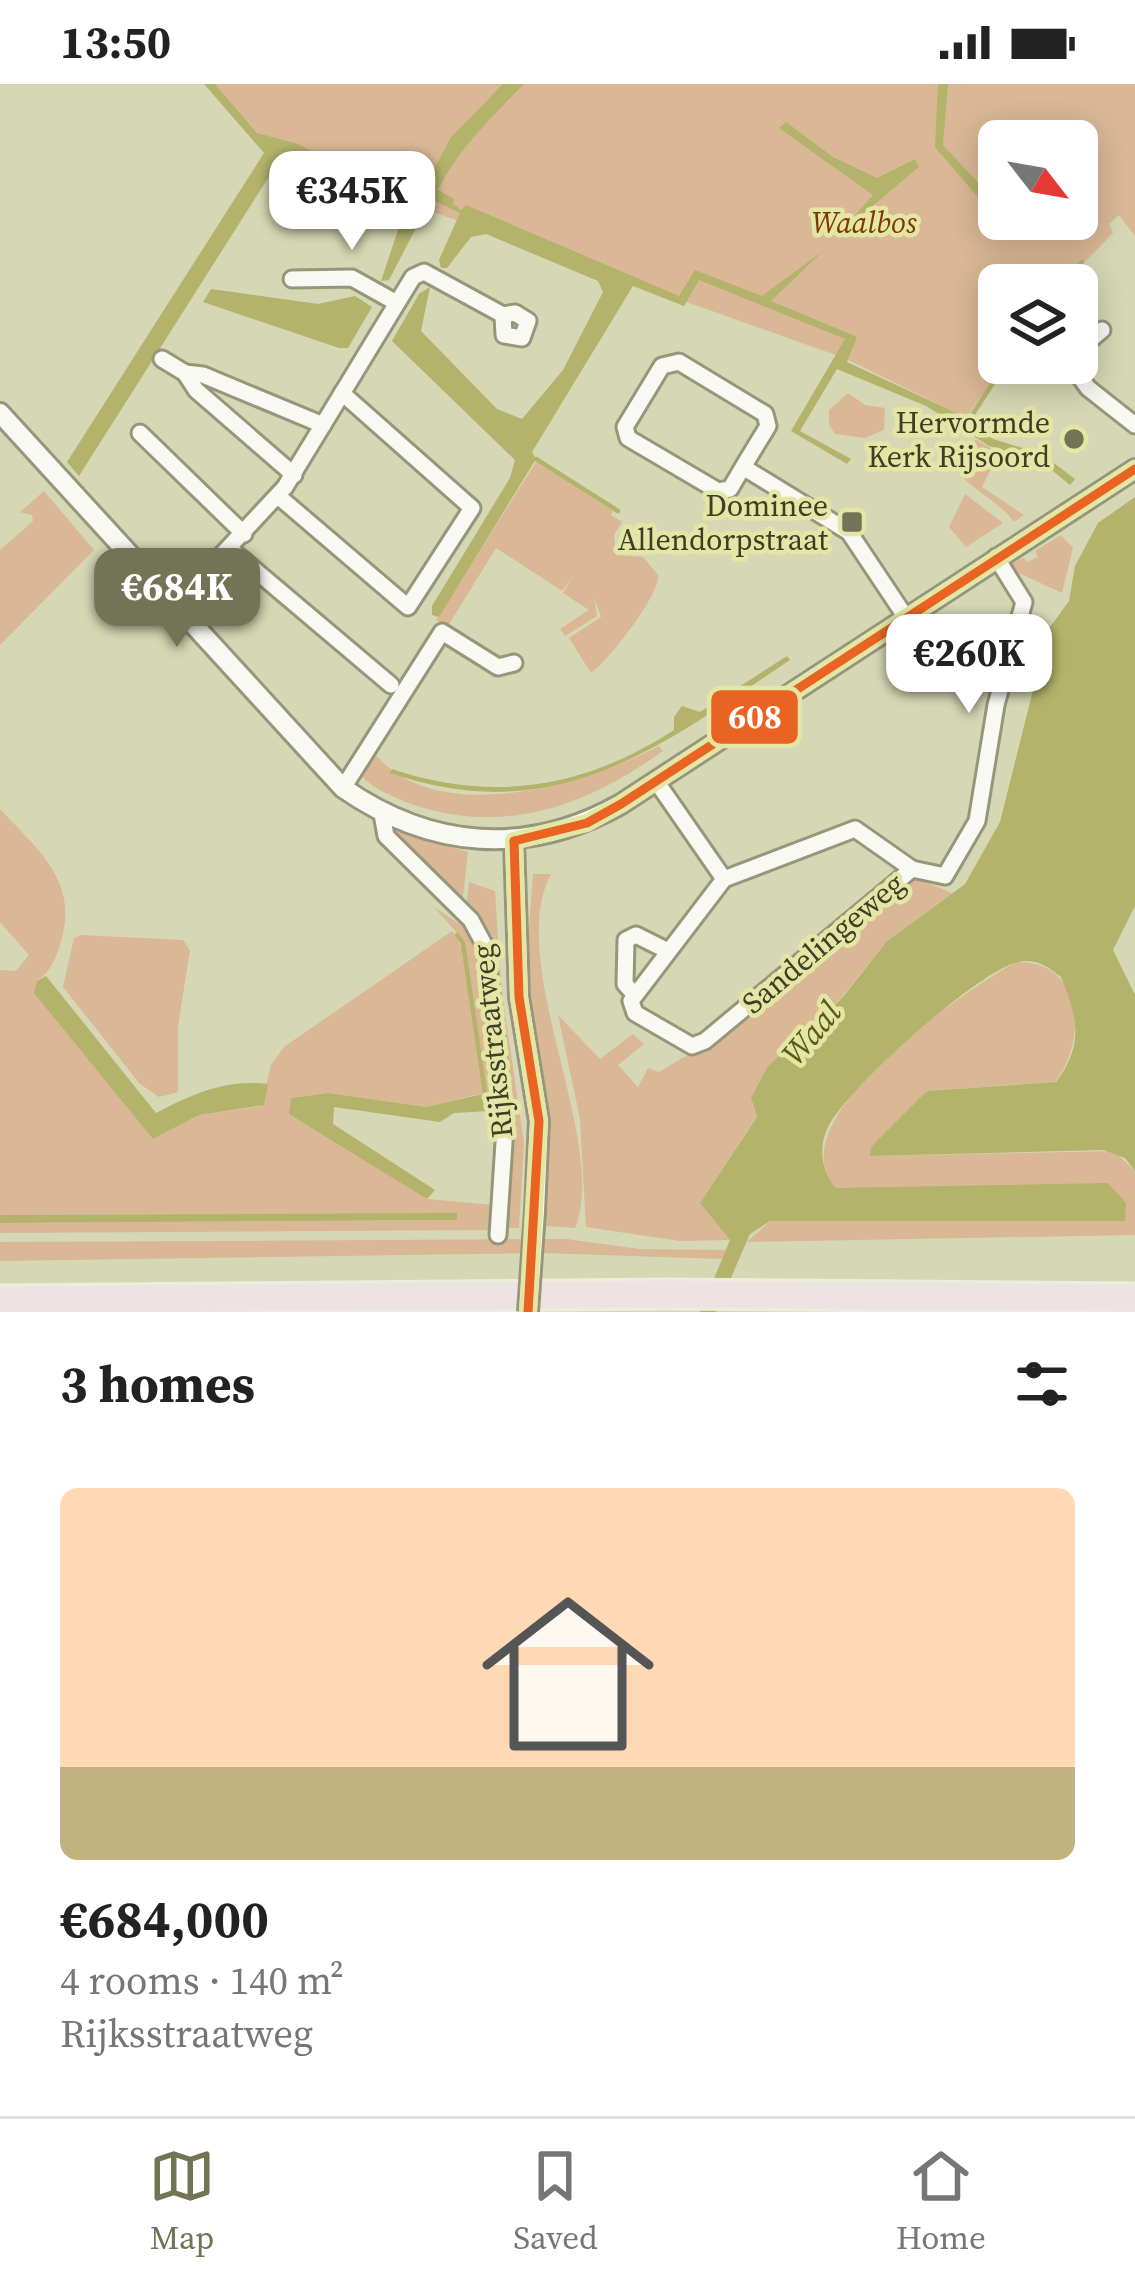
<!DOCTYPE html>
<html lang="en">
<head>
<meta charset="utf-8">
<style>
	body { margin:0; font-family:"Source Serif 4",serif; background:#f6f6f6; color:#222; height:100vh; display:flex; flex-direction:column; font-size:45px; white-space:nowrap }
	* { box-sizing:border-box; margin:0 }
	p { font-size:39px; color:#767676 }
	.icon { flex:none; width:66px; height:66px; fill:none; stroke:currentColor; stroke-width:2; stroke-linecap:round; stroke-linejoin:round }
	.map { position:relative; height:1228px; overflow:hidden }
	.panel { display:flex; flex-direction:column; background:#fff; flex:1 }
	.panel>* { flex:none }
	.needle { width:78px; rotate:121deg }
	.controls { position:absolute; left:978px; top:36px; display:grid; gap:24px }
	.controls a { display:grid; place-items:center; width:120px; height:120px; border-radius:18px; background:#fff; box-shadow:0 6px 30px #0003; font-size:60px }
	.price { position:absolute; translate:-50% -102px; padding:0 27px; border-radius:24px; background:#fff; color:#222; font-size:39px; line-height:78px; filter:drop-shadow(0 3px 6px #0008) }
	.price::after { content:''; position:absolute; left:50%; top:72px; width:36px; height:27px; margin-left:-18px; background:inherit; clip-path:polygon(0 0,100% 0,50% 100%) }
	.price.on { background:#737456; color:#fff }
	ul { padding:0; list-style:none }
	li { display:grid; align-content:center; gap:24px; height:636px; padding:0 60px }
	li span { display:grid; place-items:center; height:372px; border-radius:18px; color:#555 }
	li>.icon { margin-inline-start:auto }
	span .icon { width:216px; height:216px; fill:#fffc; stroke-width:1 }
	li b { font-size:51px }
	h2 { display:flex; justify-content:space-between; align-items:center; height:144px; padding:0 60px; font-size:51px }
	.status { display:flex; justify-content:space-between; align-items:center; height:84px; padding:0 60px; background:#fff; direction:ltr }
	.status svg { height:33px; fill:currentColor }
	.dock { display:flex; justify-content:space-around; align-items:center; height:168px; border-top:3px solid #e0e0e0; background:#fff; font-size:33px; color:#767676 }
	.dock a { display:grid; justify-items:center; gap:6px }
	.dock .on { color:#737456 }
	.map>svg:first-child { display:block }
	.green { fill:#dab896; fill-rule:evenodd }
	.water { fill:#b3b36b }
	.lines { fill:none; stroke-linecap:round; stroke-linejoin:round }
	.stream { stroke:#b3b36b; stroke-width:4.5 }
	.minor-casing { stroke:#96967b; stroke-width:21 }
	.tertiary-casing { stroke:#96967b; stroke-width:24 }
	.motorway-casing { stroke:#ededdd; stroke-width:33 }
	.minor { stroke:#f9f9f4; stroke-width:15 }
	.tertiary { stroke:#f9f9f4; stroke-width:18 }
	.motorway { stroke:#eee3e3; stroke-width:27 }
	.tertiary-bridge-casing { stroke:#96967b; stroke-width:24; stroke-linecap:butt }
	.tertiary-bridge { stroke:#f9f9f4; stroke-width:18 }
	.bus-1-casing { stroke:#e4e6a5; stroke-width:18 }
	.bus-1 { stroke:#e96322; stroke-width:9 }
	.poi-dot { fill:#737456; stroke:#e4e6a5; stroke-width:4.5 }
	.labels { text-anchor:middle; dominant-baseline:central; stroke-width:9; stroke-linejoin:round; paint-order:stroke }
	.park-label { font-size:30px; font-style:italic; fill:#7d3700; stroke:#e4e6a5 }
	.poi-label { font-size:30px; fill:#3d3e23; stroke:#e4e6a5; text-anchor:end }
	.street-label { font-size:30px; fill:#3d3e23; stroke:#e4e6a5 }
	.water-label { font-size:33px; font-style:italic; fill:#5b5b1a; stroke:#e4e6a5 }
	.line-badge { stroke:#e4e6a5; stroke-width:4.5 }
	.badge-label { font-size:33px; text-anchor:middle; font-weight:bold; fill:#fff }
</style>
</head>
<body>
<div class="status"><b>13:50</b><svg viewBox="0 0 49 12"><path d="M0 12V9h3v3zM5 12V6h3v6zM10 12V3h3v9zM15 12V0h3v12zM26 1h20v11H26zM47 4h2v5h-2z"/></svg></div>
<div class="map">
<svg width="1135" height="1228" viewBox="0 0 1135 1228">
	<rect width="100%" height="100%" fill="#d6d7b4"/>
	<g class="green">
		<path d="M215,0H1135V152L1119,131L1109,140L1113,149L1062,201H999V279H1006L968,331H961L844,274L405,118L259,51ZM999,57H1077V135H999Z"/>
		<polygon points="848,309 865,321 885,324 884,346 865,354 835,350 829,341 829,326"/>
		<path d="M977,356L999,369L982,403L1024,431L1014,438C997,415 970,406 953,382L967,358Z"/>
		<path d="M536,378L613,426L611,431L622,438L614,451L616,471L643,473L658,491C660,512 606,579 591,589L569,554L601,533L594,514L597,532L565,552L560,545L589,526L563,509L573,492L562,507L496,464L448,542L436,536Z"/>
		<polygon points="44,407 94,466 0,561 0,466 33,437 32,431 20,428"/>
		<polygon points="965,410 1003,439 966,463 949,443"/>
		<polygon points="1061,451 1073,464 1062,509 1010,485 1007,481 1024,474 1027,478 1038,473 1035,467"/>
		<path d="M659,662L663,667C589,720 508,752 414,721C396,714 370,704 360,690L373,668C436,746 585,701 659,662Z"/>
		<path d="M0,725C38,766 79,797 61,857C57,872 51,888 37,897L153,1055L199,1031L261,1022L271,981L284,963L452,847L462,863L484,1009L426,1023L328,1009L291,1014L427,1115L494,1121L491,1146L0,1149V1139L456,1136L457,1130L0,1131V886L16,887L29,871L0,838Z"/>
		<polygon points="393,746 468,768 462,822 388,747"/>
		<path d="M533,790H551C504,877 610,1060 575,1144L544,1142L546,1018L526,883Z"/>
		<polygon points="913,793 952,809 887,857 842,913 768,982 752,1019 757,1032 700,1119 730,1156 680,1157 586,1143 580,1035 558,931 600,975 633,950 644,960 618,981 638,1003 648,984 659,988 696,966"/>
		<polygon points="469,798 495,807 501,902 524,1059 519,1144 501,1144 508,1050 485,851 466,826"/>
		<polygon points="434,823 470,847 479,867 496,1026 489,1027 465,858"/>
		<polygon points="81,851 183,856 190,866 178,942 178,1008 159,1013 140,1000 63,903 74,854"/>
		<path d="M1016,878C1084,876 1088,956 1055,998L927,1007L871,1072L1114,1067L1135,1087V1151L747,1158L770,1137H1125L904,1104H836C774,1036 965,906 1016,878Z"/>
		<polygon points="566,1155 640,1165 727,1166 723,1175 541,1169 0,1177 0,1158"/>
	</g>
	<g class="water">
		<path d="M204,0H215L257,49L298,60L405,116L432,89L451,53L503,0H524C491,34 459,64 438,106L454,115L453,120L461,126L466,121L679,212L695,186L762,212L823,167L771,217L857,253L847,278L961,331L993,355L1042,370L1075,395L1070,401L1042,378L989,362L926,322L837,285L800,347L851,375L847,380L791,347L845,255L699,196L684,222L633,202L532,368L536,375L439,533L432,531V522L510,394L515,376L392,257L419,210L430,203L421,247L497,325L522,335L563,286L603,208L598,197L486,150L471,153L447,184H441L439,176L460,129L431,115L389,196L381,197L401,137L396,130L293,74L275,83L79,392L67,378L264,69Z"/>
		<polygon points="938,0 948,0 943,61 999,121 995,133 935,63"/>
		<polygon points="786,38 833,73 877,94 915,75 919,83 838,151 873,111 779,44"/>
		<polygon points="211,205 318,220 355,212 372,223 348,264 339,264 203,218"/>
		<path d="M1135,413V822L1113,866L1135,911V1087L1125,1074L1104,1066L870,1072L871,1063L927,1007L1056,998C1084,961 1078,934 1061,893C1048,883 1036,874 1018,878C978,887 847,1004 828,1043C818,1063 821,1087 836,1104L1108,1099L1126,1119L1125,1137H770L750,1150L716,1228H700L730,1156L700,1119L757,1033L751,1014L768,982L843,913L887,857L965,800L1000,738L1048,546L1069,517L1075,482L1098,439Z"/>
		<path d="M787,572L790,576C658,664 556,746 390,689L392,685C493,719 585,704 674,646V633L682,622L700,628Z"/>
		<path d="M46,892L156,1029C193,1010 225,995 268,1000L264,1021L199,1031L153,1055L34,909L37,897Z"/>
		<polygon points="328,1009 426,1023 487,1009 489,1027 454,1029 440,1038 334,1023 333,1040 435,1106 427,1115 289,1030 291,1014"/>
		<polygon points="457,1129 457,1136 0,1139 0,1131"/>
	</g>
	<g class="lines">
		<g class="stream">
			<polyline points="1064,201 1082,178"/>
			<polyline points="969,336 1006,279"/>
			<polyline points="536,375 618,427"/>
			<polyline points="457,851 463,859 485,1009"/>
		</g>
		<defs>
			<g id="minor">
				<polyline points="292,195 352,194 395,218"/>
				<polyline points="1077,267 1102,246"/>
				<polyline points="162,275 185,289 196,306 294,391"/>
				<polyline points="1070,279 1088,304 1135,341"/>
				<polyline points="185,289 203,291 323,341"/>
				<polyline points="140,349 244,450"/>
				<polyline points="743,383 730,405 718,407 628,354 625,343 662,282 679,278 765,330 768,342 743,383 849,448 905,532"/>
				<polyline points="278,412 408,523 472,424 342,309"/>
				<polyline points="230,465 391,601"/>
				<polyline points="174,522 285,403 413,193 424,188 503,231 515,229 528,237 522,254 504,251 503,231"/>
				<polyline points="656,697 724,795 855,745 912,785 705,957 692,962 635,929 631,917 724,795"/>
				<polyline points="343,704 442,548 498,583 514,579"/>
				<polyline points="382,730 386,752 471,836 486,864 505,1043 498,1151"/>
				<polyline points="912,785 945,792 977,737 996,621 1024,518 996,473"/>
				<polyline points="633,909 625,900 626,856 636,851 668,867"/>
			</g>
			<g id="tertiary">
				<path d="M0,329L343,704C431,765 527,773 621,720L1135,385"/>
				<polyline points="514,757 519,913 539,1037 535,1127"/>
			</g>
			<polyline id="motorway" points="0,1216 665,1210 1135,1214"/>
		</defs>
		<use href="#minor" class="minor-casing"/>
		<use href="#tertiary" class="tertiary-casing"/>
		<use href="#motorway" class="motorway-casing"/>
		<use href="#minor" class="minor"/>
		<use href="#tertiary" class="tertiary"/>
		<use href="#motorway" class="motorway"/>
		<defs>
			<polyline id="tertiary-bridge" points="528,1228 535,1127"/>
		</defs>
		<use href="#tertiary-bridge" class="tertiary-bridge-casing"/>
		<use href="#tertiary-bridge" class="tertiary-bridge"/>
		<defs>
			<g id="bus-1">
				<polyline points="514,757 587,739 621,720 1135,385"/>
				<polyline points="514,757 519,913 539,1037 528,1228"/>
			</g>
		</defs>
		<use href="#bus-1" class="bus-1-casing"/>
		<use href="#bus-1" class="bus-1"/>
	</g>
	<g class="poi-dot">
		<circle cx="1074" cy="355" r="12"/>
		<rect x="840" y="426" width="24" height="24" rx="6"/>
	</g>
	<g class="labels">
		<g class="park-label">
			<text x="864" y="138">Waalbos</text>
		</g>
		<g class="poi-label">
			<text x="1050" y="338">Hervormde<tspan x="1050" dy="34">Kerk Rijsoord</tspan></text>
			<text x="828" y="421">Dominee<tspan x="828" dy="34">Allendorpstraat</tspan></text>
		</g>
		<g class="street-label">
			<text transform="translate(823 859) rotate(-40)">Sandelingeweg</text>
			<text transform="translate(492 957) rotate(-96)">Rijksstraatweg</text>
		</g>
		<g class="water-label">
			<text transform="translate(811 949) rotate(-50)">Waal</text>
		</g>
	</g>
	<rect class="line-badge" x="709" y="604" width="91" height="58" rx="12" fill="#e96322"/>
	<g class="badge-label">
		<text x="755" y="644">608</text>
	</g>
</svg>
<div class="controls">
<a><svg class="needle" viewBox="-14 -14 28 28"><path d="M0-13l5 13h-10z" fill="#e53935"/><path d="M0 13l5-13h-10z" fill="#767676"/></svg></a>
<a><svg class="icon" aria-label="layers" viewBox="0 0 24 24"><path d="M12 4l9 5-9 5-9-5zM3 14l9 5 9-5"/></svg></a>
</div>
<b class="price" style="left:352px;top:169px">€345K</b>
<b class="price on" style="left:177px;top:566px">€684K</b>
<b class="price" style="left:969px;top:632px">€260K</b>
</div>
<section class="panel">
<h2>3 homes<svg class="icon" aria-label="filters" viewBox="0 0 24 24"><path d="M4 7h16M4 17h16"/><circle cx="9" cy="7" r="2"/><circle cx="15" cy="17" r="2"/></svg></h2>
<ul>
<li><span style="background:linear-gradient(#ffd9b3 75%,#c2b280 0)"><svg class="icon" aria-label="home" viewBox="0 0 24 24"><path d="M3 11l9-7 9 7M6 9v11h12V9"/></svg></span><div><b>€684,000</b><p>4 rooms · 140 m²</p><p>Rijksstraatweg</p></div></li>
</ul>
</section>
<nav class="dock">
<a class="on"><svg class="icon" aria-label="map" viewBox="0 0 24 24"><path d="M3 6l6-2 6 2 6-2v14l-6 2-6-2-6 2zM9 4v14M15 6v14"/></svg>Map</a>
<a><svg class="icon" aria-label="saved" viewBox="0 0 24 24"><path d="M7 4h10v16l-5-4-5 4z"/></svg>Saved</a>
<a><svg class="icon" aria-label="home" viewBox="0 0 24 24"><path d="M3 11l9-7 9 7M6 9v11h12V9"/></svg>Home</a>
</nav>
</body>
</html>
